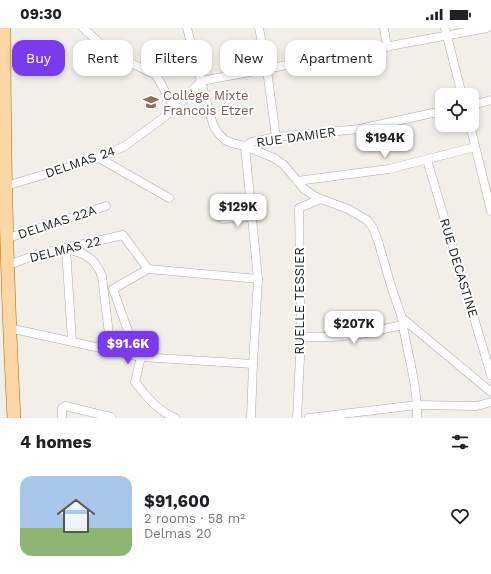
<!DOCTYPE html>
<html lang="en">
<head>
<meta charset="utf-8">
<style>
	body { margin:0; font-family:"Work Sans",sans-serif; background:#f2f2f2; color:#202124; height:100vh; display:flex; flex-direction:column; font-size:15px; white-space:nowrap }
	* { box-sizing:border-box; margin:0 }
	p { font-size:13px; color:#757577 }
	.icon { flex:none; width:22px; height:22px; fill:none; stroke:currentColor; stroke-width:2; stroke-linecap:round; stroke-linejoin:round }
	.map { position:relative; height:390px; overflow:hidden }
	.sheet { display:flex; flex-direction:column; background:#fff; flex:1 }
	.sheet>* { flex:none }
	.hud { position:absolute; left:12px; top:12px; width:467px; height:36px; display:flex; gap:8px }
	.tools { position:absolute; left:435px; top:60px; display:grid; gap:8px }
	.tools a { display:grid; place-items:center; width:44px; height:44px; border-radius:8px; background:#fff; box-shadow:0 2px 6px #0003; font-size:20px }
	.price { position:absolute; translate:-50% -34px; padding:0 9px; border-radius:8px; background:#fff; color:#222; font-size:13px; line-height:26px; filter:drop-shadow(0 1px 2px #0008) }
	.price::after { content:''; position:absolute; left:50%; top:24px; width:12px; height:9px; margin-left:-6px; background:inherit; clip-path:polygon(0 0,100% 0,50% 100%) }
	.price.selected { background:#7c3aed; color:#fff }
	ul { padding:0; list-style:none }
	li { display:flex; align-items:center; gap:12px; height:100px; padding:0 20px }
	li+li { border-top:1px solid #e0e0e0 }
	li span { display:grid; place-items:center; flex:none; width:112px; height:80px; border-radius:12px; color:#555 }
	li>.icon { margin-inline-start:auto }
	span .icon { width:48px; height:48px; fill:#fffc; stroke-width:1 }
	li b { font-size:17px }
	h2 { display:flex; justify-content:space-between; align-items:center; height:48px; padding:0 20px; font-size:17px }
	.chip { padding:0 14px; border-radius:12px; background:#fff; box-shadow:0 2px 6px #0003; font-size:14px; line-height:36px }
	.chip.selected { background:#7c3aed; color:#fff }
	.status { display:flex; justify-content:space-between; align-items:center; height:28px; padding:0 20px; background:#fff; direction:ltr }
	.status svg { height:11px; fill:currentColor }
	.map>svg:first-child { display:block }
	.lines { fill:none; stroke-linecap:round; stroke-linejoin:round }
	.street-casing { stroke:#a9a9a9; stroke-width:9 }
	.primary-casing { stroke:#a06b00; stroke-width:14 }
	.street { stroke:#fff; stroke-width:8 }
	.primary { stroke:#fcd6a4; stroke-width:13 }
	.labels { text-anchor:middle; dominant-baseline:central; stroke-width:4; stroke-linejoin:round; paint-order:stroke }
	.education-label { font-size:13px; fill:#785e54; stroke:#fff; text-anchor:start }
	.street-label { font-size:13px; fill:#222; stroke:#fff }
</style>
</head>
<body>
<div class="status"><b>09:30</b><svg viewBox="0 0 49 12"><path d="M0 12V9h3v3zM5 12V6h3v6zM10 12V3h3v9zM15 12V0h3v12zM26 1h20v11H26zM47 4h2v5h-2z"/></svg></div>
<div class="map">
<svg width="491" height="390" viewBox="0 0 491 390">
	<rect width="100%" height="100%" fill="#f2efe9"/>
	<g class="lines">
		<defs>
			<g id="street">
				<polyline points="83,0 112,26 156,47 175,81"/>
				<polyline points="187,0 210,87 214,99 219,106 225,112 232,115 245,118 274,130 284,137 304,161 313,167 321,171 348,181 367,192 373,200 378,213 391,258 402,290 491,364"/>
				<polyline points="259,0 267,42 276,109"/>
				<polyline points="384,0 387,19"/>
				<polyline points="445,0 462,67"/>
				<polyline points="472,77 491,72"/>
				<polyline points="470,97 491,183"/>
				<polyline points="99,130 169,170"/>
				<polyline points="427,132 491,347"/>
				<polyline points="297,153 389,141 475,119"/>
				<polyline points="6,158 99,130 125,118 175,81 201,53 487,0"/>
				<polyline points="223,191 252,189"/>
				<polyline points="8,210 106,178"/>
				<polyline points="8,237 39,226 123,207 148,241 258,251"/>
				<path d="M402,292C407,325 418,357 417,390"/>
				<polyline points="9,300 141,329 253,336"/>
				<polyline points="301,309 334,309 356,307 403,297"/>
				<path d="M72,313L66,221C85,225 95,230 102,248L111,323"/>
				<polyline points="137,328 113,261 148,241"/>
				<path d="M141,329L135,354C146,368 158,383 175,390"/>
				<polyline points="62,390 62,380 65,378 111,389"/>
				<polyline points="251,390 253,336 258,251 245,118 252,114 276,109 359,101 442,83"/>
				<polyline points="297,390 301,309 299,180 321,171"/>
				<polyline points="309,390 417,377 477,378 491,374"/>
			</g>
			<path id="primary" d="M4,0C4,130 7,260 14,390"/>
		</defs>
		<use href="#street" class="street-casing"/>
		<use href="#primary" class="primary-casing"/>
		<use href="#street" class="street"/>
		<use href="#primary" class="primary"/>
	</g>
	<defs>
		<symbol id="university-bare" viewBox="-9 -9 18 18"><path d="M0-5L7-2L0 1L-7-2ZM-4 1L0 2.5L4 1V4Q0 6-4 4Z" fill="#8d6e63" stroke="#fff" stroke-width="2.5" paint-order="stroke"/></symbol>
	</defs>
	<g fill-rule="evenodd">
		<use href="#university-bare" x="140" y="63" width="22" height="22"/>
	</g>
	<g class="labels">
		<g class="education-label">
			<text x="163" y="67">Collège Mixte<tspan x="163" dy="15">Francois Etzer</tspan></text>
		</g>
		<g class="street-label">
			<text transform="translate(296 109) rotate(-8)">RUE DAMIER</text>
			<text transform="translate(80 134) rotate(-19)">DELMAS 24</text>
			<text transform="translate(57 194) rotate(-18)">DELMAS 22A</text>
			<text transform="translate(65 221) rotate(-14)">DELMAS 22</text>
			<text transform="translate(459 240) rotate(73)">RUE DECASTINE</text>
			<text transform="translate(299 273) rotate(-90)">RUELLE TESSIER</text>
		</g>
	</g>
</svg>
<div class="tools">
<a><svg class="icon" aria-label="locate" viewBox="0 0 24 24"><circle cx="12" cy="12" r="6"/><path d="M12 2v4M12 18v4M2 12h4M18 12h4"/></svg></a>
</div>
<b class="price" style="left:385px;top:131px">$194K</b>
<b class="price" style="left:238px;top:200px">$129K</b>
<b class="price" style="left:354px;top:317px">$207K</b>
<b class="price selected" style="left:128px;top:337px">$91.6K</b>
<div class="hud">
<a class="chip selected">Buy</a>
<a class="chip">Rent</a>
<a class="chip">Filters</a>
<a class="chip">New</a>
<a class="chip">Apartment</a>
</div>
</div>
<section class="sheet">
<h2>4 homes<svg class="icon" aria-label="filters" viewBox="0 0 24 24"><path d="M4 7h16M4 17h16"/><circle cx="9" cy="7" r="2"/><circle cx="15" cy="17" r="2"/></svg></h2>
<ul>
<li><span style="background:linear-gradient(#a9c7e8 65%,#8fb573 0)"><svg class="icon" aria-label="home" viewBox="0 0 24 24"><path d="M3 11l9-7 9 7M6 9v11h12V9"/></svg></span><div><b>$91,600</b><p>2 rooms · 58 m²</p><p>Delmas 20</p></div><svg class="icon" aria-label="heart" viewBox="0 0 24 24"><path d="M12 20l-8-8c-3-5 5-10 8-4 3-6 11-1 8 4z"/></svg></li>
</ul>
</section>
</body>
</html>
